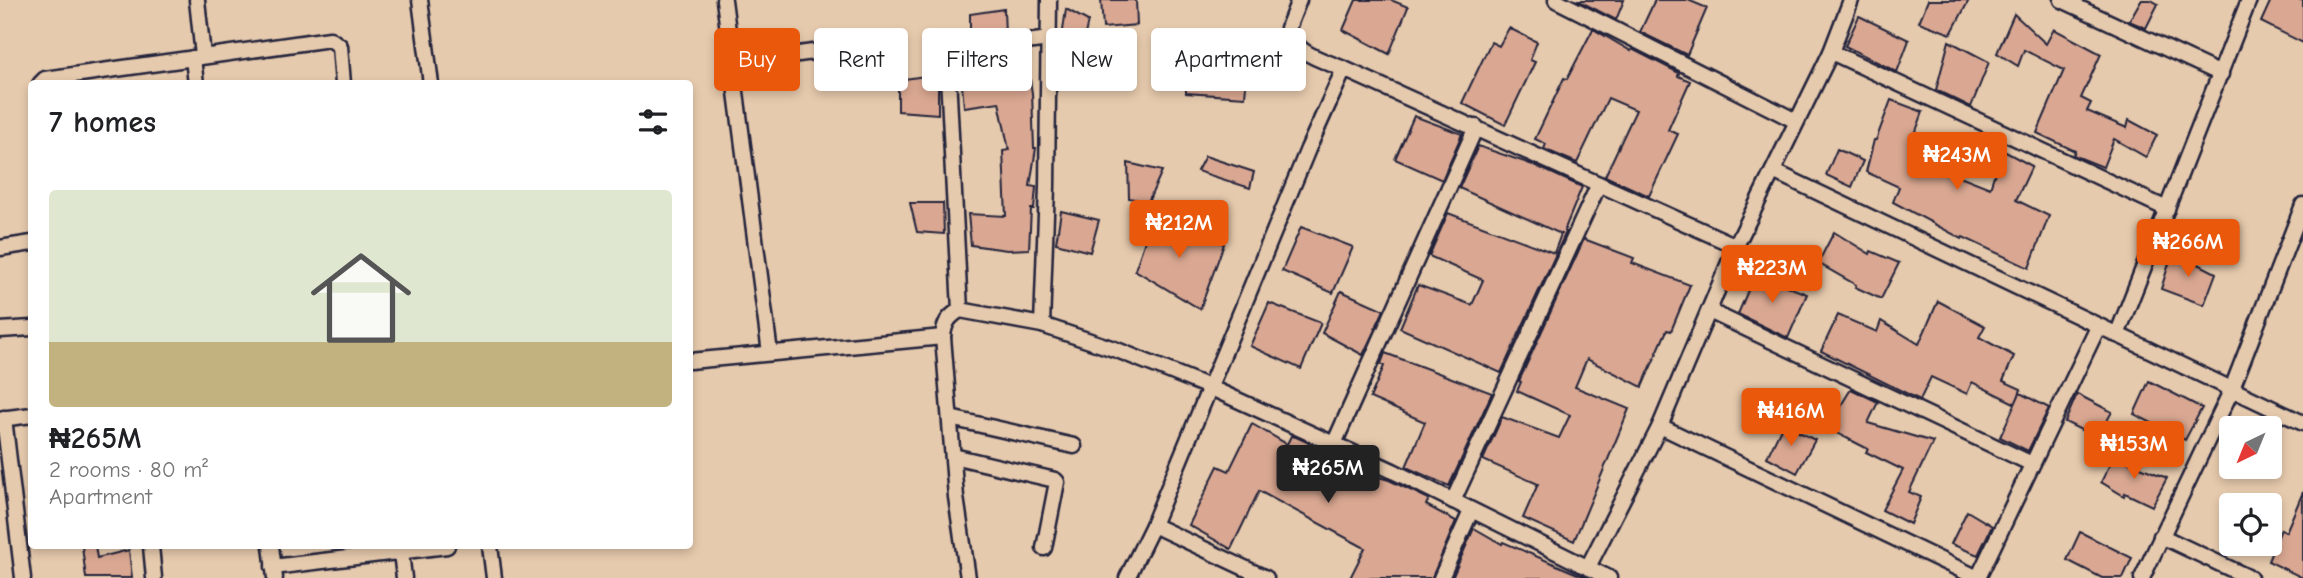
<!DOCTYPE html>
<html lang="en">
<head>
<meta charset="utf-8">
<style>
	body { margin:0; font-family:"Comic Neue",sans-serif; background:#f6f6f6; color:#202124; height:100vh; display:flex; flex-direction:column; font-size:26px; white-space:nowrap }
	* { box-sizing:border-box; margin:0 }
	p { font-size:23px; color:#757577 }
	.icon { flex:none; width:38px; height:38px; fill:none; stroke:currentColor; stroke-width:2; stroke-linecap:round; stroke-linejoin:round }
	.map { position:relative; flex:1; overflow:hidden }
	.details { position:absolute; left:28px; top:80px; width:665px; height:469px; display:flex; flex-direction:column; background:#fff; border-radius:7px; box-shadow:0 4px 10px #0003 }
	.details>* { flex:none }
	.guide { position:absolute; left:714px; top:28px; width:665px; height:63px; display:flex; gap:14px }
	.needle { width:46px; rotate:223deg }
	.controls { position:absolute; left:2219px; top:416px; display:grid; gap:14px }
	.controls a { display:grid; place-items:center; width:63px; height:63px; border-radius:7px; background:#fff; box-shadow:0 4px 10px #0003; font-size:35px }
	.price { position:absolute; translate:-50% -60px; padding:0 16px; border-radius:7px; background:#ea580c; color:#fff; font-size:23px; line-height:46px; filter:drop-shadow(0 2px 4px #0008) }
	.price::after { content:''; position:absolute; left:50%; top:42px; width:21px; height:16px; margin-left:-10px; background:inherit; clip-path:polygon(0 0,100% 0,50% 100%) }
	.price.active { background:#222; color:#fff }
	ul { padding:0; list-style:none }
	li { display:grid; align-content:center; gap:14px; height:371px; padding:0 21px }
	li+li { border-top:2px solid #e0e0e0 }
	li span { display:grid; place-items:center; height:217px; border-radius:7px; color:#555 }
	li>.icon { margin-inline-start:auto }
	span .icon { width:126px; height:126px; fill:#fffc; stroke-width:1 }
	li b { font-size:30px }
	h2 { display:flex; justify-content:space-between; align-items:center; height:84px; padding:0 21px; font-size:30px }
	.tag { padding:0 24px; border-radius:7px; background:#fff; box-shadow:0 4px 10px #0003; font-size:24px; line-height:63px }
	.tag.active { background:#ea580c; color:#fff }
	.map>svg:first-child { display:block }
	.building { fill:#daa892; stroke:#22223b; stroke-width:2 }
	.lines { fill:none; stroke-linecap:round; stroke-linejoin:round }
	.street-casing { stroke:#22223b; stroke-width:19 }
	.street { stroke:#e6caad; stroke-width:14 }
</style>
</head>
<body>
<div class="map">
<svg width="2303" height="578" viewBox="0 0 2303 578">
	<rect width="100%" height="100%" fill="#e6caad"/>
	<filter id="ink" filterUnits="userSpaceOnUse"><feTurbulence type="fractalNoise" baseFrequency=".0143" numOctaves="2"/><feDisplacementMap in="SourceGraphic" scale="14" xChannelSelector="R" yChannelSelector="G"/><feConvolveMatrix kernelMatrix="1 2 1 2 8 2 1 2 1" color-interpolation-filters="sRGB"/></filter>
	<g filter="url(#ink)">
		<g class="building">
			<polygon points="1101,0 1136,0 1137,25 1103,28"/>
			<polygon points="1356,0 1391,0 1408,7 1389,54 1343,30"/>
			<polygon points="1577,0 1624,0 1616,20"/>
			<polygon points="1655,0 1688,0 1707,8 1687,55 1640,32"/>
			<polygon points="1928,0 1969,0 1951,34 1919,22"/>
			<polygon points="2141,0 2151,0 2158,4 2146,28 2129,21"/>
			<polygon points="2271,0 2303,0 2303,43 2261,22"/>
			<polygon points="1004,9 1005,35 970,40 970,14"/>
			<polygon points="1066,9 1088,21 1081,53 1061,45"/>
			<polygon points="2014,14 2046,44 2054,29 2101,54 2081,98 2091,103 2087,111 2127,128 2129,120 2157,135 2146,157 2114,139 2103,167 2073,155 2075,151 2037,133 2064,70 2024,50 2018,66 1997,53"/>
			<polygon points="1859,16 1909,40 1897,72 1845,46"/>
			<polygon points="1509,28 1537,42 1530,60 1535,62 1505,125 1462,103 1491,42 1499,46"/>
			<polygon points="1593,29 1631,51 1632,49 1679,73 1678,76 1690,81 1668,130 1678,134 1649,196 1605,176 1636,110 1608,98 1577,163 1544,149 1546,144 1535,139 1564,78 1567,79"/>
			<polygon points="1949,41 1989,62 1971,107 1936,90"/>
			<polygon points="1028,67 1032,93 1034,148 1036,148 1030,186 1036,187 1034,209 1031,209 1029,249 1007,250 971,245 968,214 1006,216 1003,151 1009,150 999,102 964,107 961,74"/>
			<polygon points="938,74 938,114 898,111 898,80"/>
			<polygon points="1247,74 1245,97 1186,93 1186,76"/>
			<polygon points="1891,100 1923,112 1909,150 1944,164 1942,169 1990,188 2002,150 2032,166 2016,200 2049,216 2029,268 1963,237 1962,239 1893,202 1899,187 1866,172 1874,140 1876,140"/>
			<polygon points="1414,116 1462,134 1442,180 1395,159"/>
			<polygon points="1478,146 1536,166 1582,187 1564,231 1566,232 1501,373 1400,328 1418,285 1472,305 1483,280 1429,256 1448,213 1554,253 1561,234 1459,188"/>
			<polygon points="1837,149 1863,161 1852,187 1826,175"/>
			<polygon points="1205,156 1254,172 1250,188 1197,171"/>
			<polygon points="1128,163 1162,171 1148,202 1129,198"/>
			<polygon points="910,203 943,203 944,234 917,232"/>
			<polygon points="1061,211 1099,220 1090,252 1056,243"/>
			<polygon points="1153,217 1224,244 1200,309 1135,270"/>
			<polygon points="1301,227 1353,247 1333,293 1282,271"/>
			<polygon points="1834,232 1870,254 1871,251 1899,263 1881,299 1855,287 1856,285 1818,263"/>
			<polygon points="1584,239 1634,258 1632,263 1690,285 1671,331 1667,330 1642,387 1587,359 1586,361 1575,387 1629,409 1574,541 1523,518 1538,484 1483,460 1502,417 1559,438 1570,415 1517,391 1521,382 1519,381"/>
			<polygon points="2173,251 2216,273 2204,305 2161,289"/>
			<polygon points="1755,274 1807,294 1788,338 1738,314"/>
			<polygon points="1341,291 1384,310 1363,355 1322,333"/>
			<polygon points="1938,301 1985,326 1979,337 2014,356 2003,381 2021,389 2016,404 1972,382 1967,394 1931,377 1920,400 1821,351 1838,315 1877,332 1881,321 1919,344"/>
			<polygon points="1269,303 1321,323 1301,369 1250,346"/>
			<polygon points="1385,353 1492,393 1449,486 1406,467 1425,422 1370,398 1384,366 1381,364"/>
			<polygon points="2149,381 2202,408 2185,440 2134,414"/>
			<polygon points="1851,389 1878,402 1868,423 1933,442 1909,492 1921,497 1910,524 1882,510 1903,470 1866,452 1868,449 1827,428"/>
			<polygon points="2020,393 2049,408 2028,451 2000,437"/>
			<polygon points="2077,394 2112,412 2097,438 2065,422"/>
			<polygon points="1252,424 1287,444 1291,436 1296,437 1360,466 1358,471 1389,480 1429,499 1426,505 1456,521 1432,578 1350,578 1365,548 1259,491 1231,549 1189,525 1218,466 1229,471"/>
			<polygon points="1783,424 1815,440 1797,473 1767,457"/>
			<polygon points="2114,456 2167,478 2152,506 2125,493 2124,496 2101,482"/>
			<polygon points="2303,492 2303,578 2268,561 2281,529 2286,532"/>
			<polygon points="1967,511 1992,526 1978,555 1951,544"/>
			<polygon points="1474,528 1502,544 1503,542 1587,578 1452,578"/>
			<polygon points="2080,532 2132,558 2123,578 2102,578 2067,560"/>
			<polygon points="82,546 95,546 97,558 129,550 132,578 86,578"/>
		</g>
		<g class="lines">
			<defs>
				<g id="street">
					<polyline points="197,0 203,56"/>
					<polyline points="420,0 431,84"/>
					<polyline points="724,0 770,353"/>
					<polyline points="1556,0 1796,121"/>
					<polyline points="2062,0 2221,74"/>
					<polyline points="1187,51 1294,44"/>
					<polyline points="1831,52 2167,209"/>
					<polyline points="193,58 196,84"/>
					<polyline points="733,63 835,49"/>
					<polyline points="1344,69 1736,246"/>
					<polyline points="40,84 45,79 330,39 340,46 343,84"/>
					<polyline points="1773,171 2303,423"/>
					<polyline points="0,248 32,243"/>
					<polyline points="960,310 947,56 952,52 1049,39"/>
					<polyline points="1709,311 2032,464"/>
					<polyline points="1042,325 1047,187 1049,0"/>
					<polyline points="0,330 32,328"/>
					<polyline points="2117,335 2249,0"/>
					<polyline points="690,361 943,337"/>
					<polyline points="4,418 23,578"/>
					<polyline points="950,418 1074,446"/>
					<polyline points="0,419 32,415"/>
					<polyline points="1660,426 1978,578 2098,327"/>
					<polyline points="1334,444 1476,127"/>
					<polyline points="953,456 1055,480 1057,482 1044,548"/>
					<polyline points="1453,501 1599,184"/>
					<polyline points="1153,525 1266,578"/>
					<polyline points="2161,536 2250,578"/>
					<polyline points="151,546 154,578"/>
					<polyline points="271,546 275,578"/>
					<polyline points="490,546 494,578"/>
					<polyline points="401,552 404,578"/>
					<polyline points="273,567 447,546"/>
					<polyline points="1588,567 1660,426 1736,246 1831,52 1851,0"/>
					<path d="M968,578L956,497L943,337C944,324 948,317 960,310L1042,325L1117,350L1209,387L1393,471L1609,578"/>
					<path d="M1127,578L1153,525L1308,149L1344,69C1323,60 1293,54 1288,28L1299,0"/>
					<polyline points="1441,578 1471,511"/>
					<polyline points="2142,578 2231,391 2303,205"/>
				</g>
			</defs>
			<use href="#street" class="street-casing"/>
			<use href="#street" class="street"/>
		</g>
	</g>
</svg>
<div class="controls">
<a><svg class="needle" viewBox="-14 -14 28 28"><path d="M0-13l5 13h-10z" fill="#e53935"/><path d="M0 13l5-13h-10z" fill="#757577"/></svg></a>
<a><svg class="icon" aria-label="locate" viewBox="0 0 24 24"><circle cx="12" cy="12" r="6"/><path d="M12 2v4M12 18v4M2 12h4M18 12h4"/></svg></a>
</div>
<b class="price" style="left:1957px;top:192px">₦243M</b>
<b class="price" style="left:1179px;top:260px">₦212M</b>
<b class="price" style="left:2188px;top:279px">₦266M</b>
<b class="price" style="left:1772px;top:305px">₦223M</b>
<b class="price" style="left:1791px;top:448px">₦416M</b>
<b class="price" style="left:2134px;top:481px">₦153M</b>
<b class="price active" style="left:1328px;top:505px">₦265M</b>
<div class="guide">
<a class="tag active">Buy</a>
<a class="tag">Rent</a>
<a class="tag">Filters</a>
<a class="tag">New</a>
<a class="tag">Apartment</a>
</div>
<section class="details">
<h2>7 homes<svg class="icon" aria-label="filters" viewBox="0 0 24 24"><path d="M4 7h16M4 17h16"/><circle cx="9" cy="7" r="2"/><circle cx="15" cy="17" r="2"/></svg></h2>
<ul>
<li><span style="background:linear-gradient(#dfe7d0 70%,#c2b280 0)"><svg class="icon" aria-label="home" viewBox="0 0 24 24"><path d="M3 11l9-7 9 7M6 9v11h12V9"/></svg></span><div><b>₦265M</b><p>2 rooms · 80 m²</p><p>Apartment</p></div></li>
</ul>
</section>
</div>
</body>
</html>
